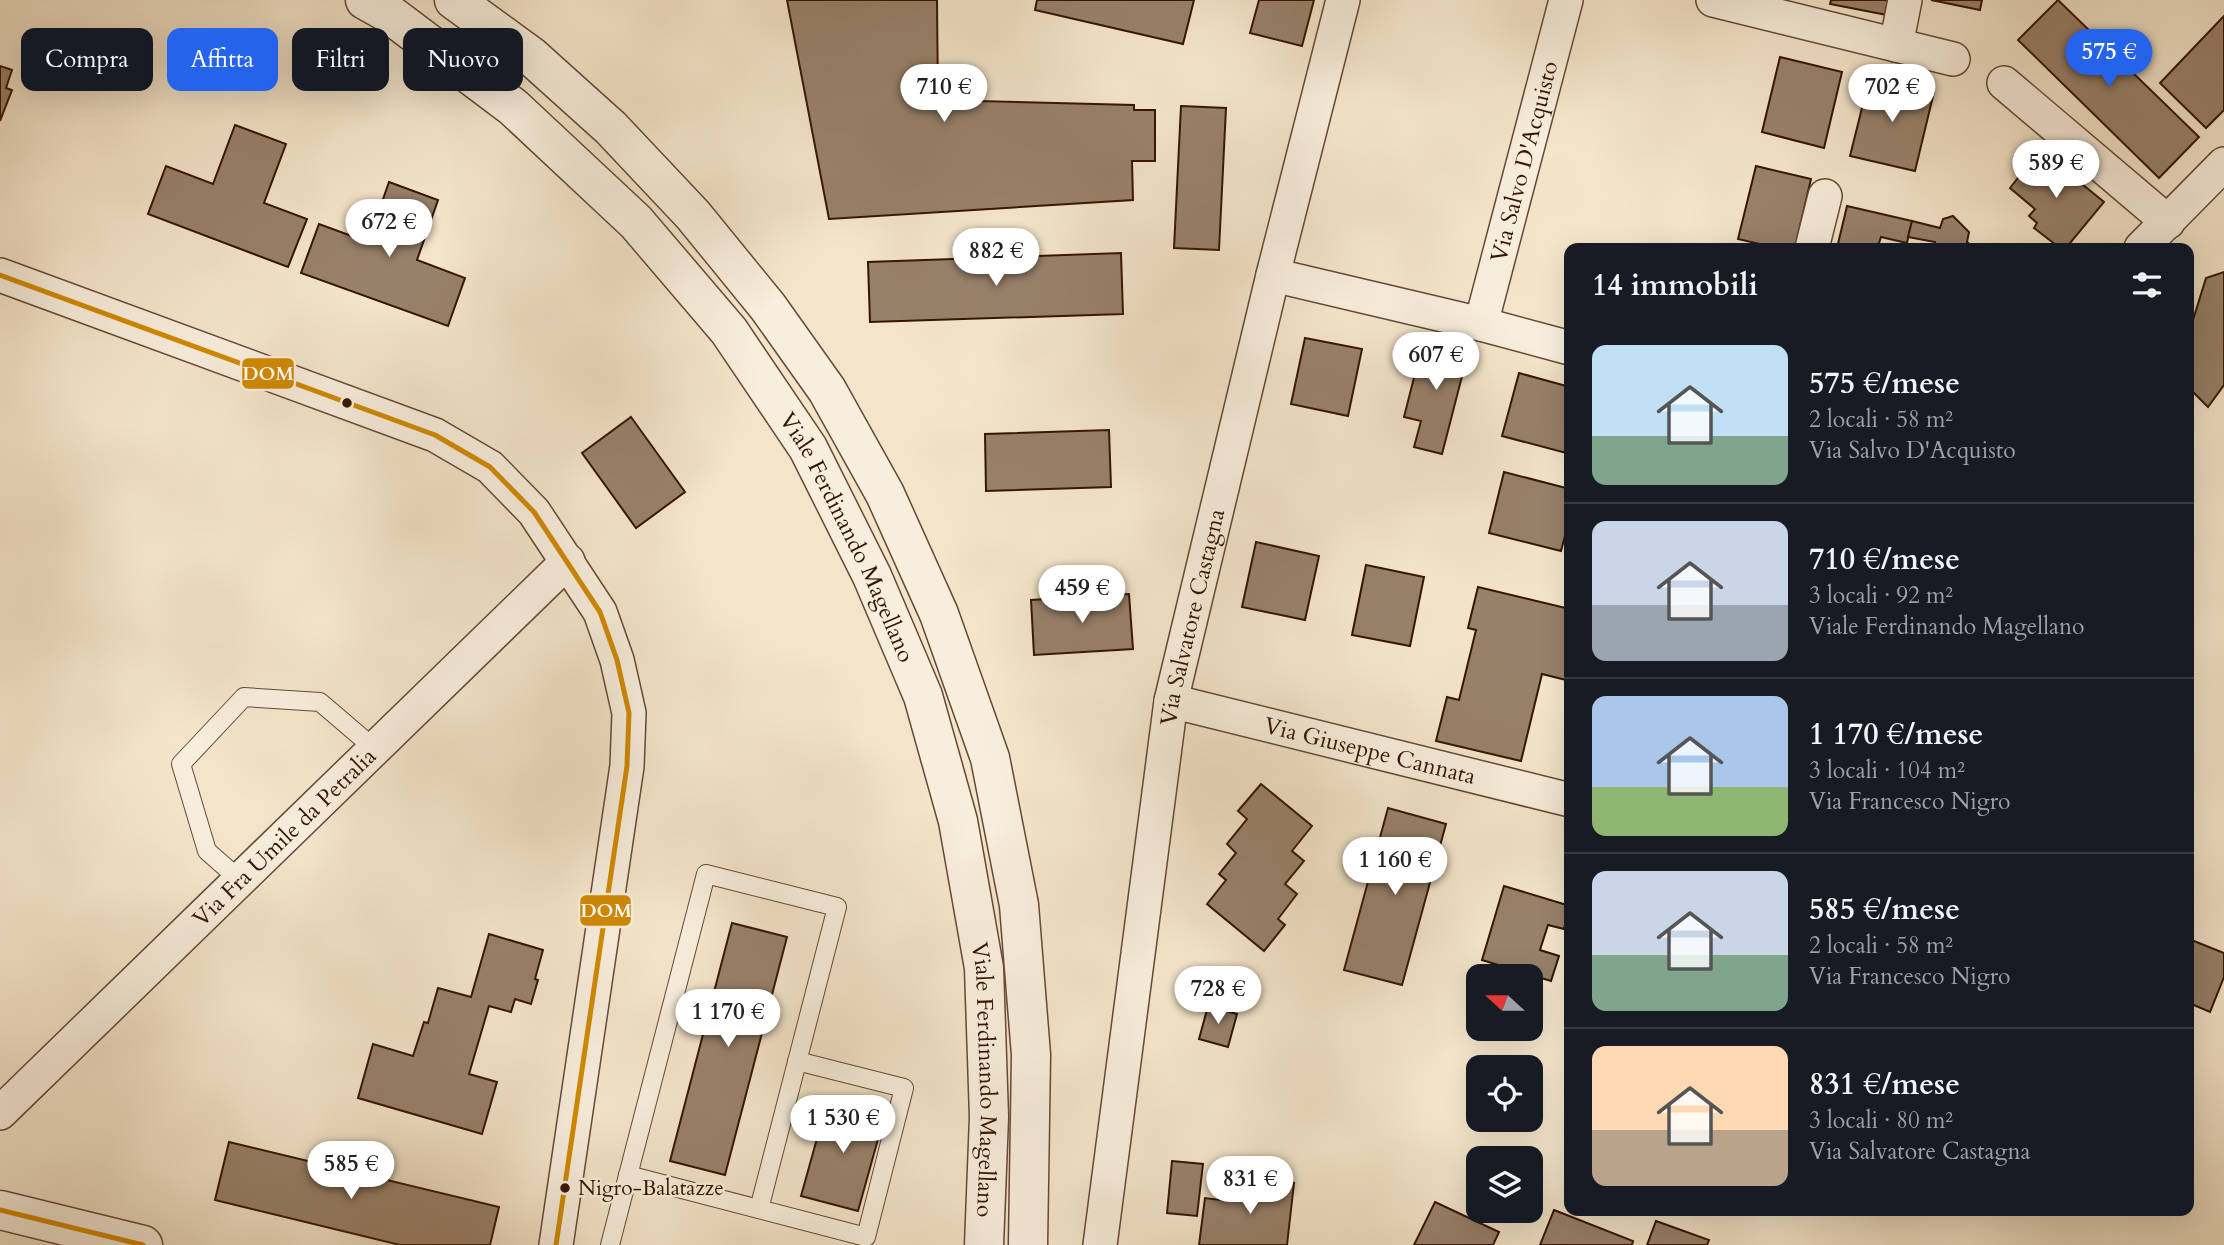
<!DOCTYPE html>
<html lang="it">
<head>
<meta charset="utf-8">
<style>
	body { margin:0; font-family:Cardo,serif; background:#20242c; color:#f1f3f6; height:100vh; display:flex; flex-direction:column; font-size:26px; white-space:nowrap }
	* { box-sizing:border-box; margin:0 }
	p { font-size:23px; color:#9ea1a6 }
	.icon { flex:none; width:38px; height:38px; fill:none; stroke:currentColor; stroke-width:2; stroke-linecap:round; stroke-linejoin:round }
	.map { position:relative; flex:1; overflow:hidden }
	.sheet { position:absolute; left:1564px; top:243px; width:630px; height:973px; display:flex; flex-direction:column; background:#171b24; border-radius:14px; box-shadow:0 7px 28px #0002 }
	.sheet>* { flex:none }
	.guide { position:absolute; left:21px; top:28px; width:665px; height:63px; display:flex; gap:14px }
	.needle { width:46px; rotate:291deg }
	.controls { position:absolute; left:1466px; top:964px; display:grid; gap:14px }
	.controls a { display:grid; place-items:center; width:77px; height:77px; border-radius:14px; background:#171b24; box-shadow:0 7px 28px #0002; font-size:35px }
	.price { position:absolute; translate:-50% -60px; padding:0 16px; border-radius:24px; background:#fff; color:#222; font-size:23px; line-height:46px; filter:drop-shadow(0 2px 4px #0008) }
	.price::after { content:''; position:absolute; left:50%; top:42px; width:21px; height:16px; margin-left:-10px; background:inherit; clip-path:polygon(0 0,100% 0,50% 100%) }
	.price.current { background:#2563eb; color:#fff }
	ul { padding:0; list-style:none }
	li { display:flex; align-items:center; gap:21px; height:175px; padding:0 28px }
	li+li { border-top:2px solid #363941 }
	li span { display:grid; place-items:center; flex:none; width:196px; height:140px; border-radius:14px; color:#555 }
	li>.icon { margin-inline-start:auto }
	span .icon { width:84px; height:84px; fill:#fffc; stroke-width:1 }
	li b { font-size:30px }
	h2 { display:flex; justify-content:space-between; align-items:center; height:84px; padding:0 28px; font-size:30px }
	.chip { padding:0 24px; border-radius:14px; background:#171b24; box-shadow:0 7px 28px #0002; font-size:24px; line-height:63px }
	.chip.current { background:#2563eb; color:#fff }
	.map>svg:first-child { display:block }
	.building { fill:#98816a; stroke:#351403; stroke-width:2 }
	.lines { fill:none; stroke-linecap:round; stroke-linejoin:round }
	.service-casing { stroke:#654835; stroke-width:20 }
	.minor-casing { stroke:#654835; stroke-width:36 }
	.tertiary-casing { stroke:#654835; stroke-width:41 }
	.service { stroke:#f8eedd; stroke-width:18 }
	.minor { stroke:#f8eedd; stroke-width:33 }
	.tertiary { stroke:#f8eedd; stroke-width:38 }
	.bus-1-casing { stroke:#f8eedd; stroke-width:10 }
	.bus-1 { stroke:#d08901; stroke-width:5 }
	.bus-dot { fill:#351403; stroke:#f8eedd; stroke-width:2.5 }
	.labels { text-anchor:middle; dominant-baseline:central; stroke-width:5; stroke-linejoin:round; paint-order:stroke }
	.bus-label { font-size:21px; fill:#351403; stroke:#f8eedd; text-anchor:start }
	.street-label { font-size:23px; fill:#351403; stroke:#f8eedd }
	.line-badge { stroke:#f8eedd; stroke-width:2.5 }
	.badge-label { font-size:19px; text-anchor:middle; font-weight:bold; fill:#fff }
</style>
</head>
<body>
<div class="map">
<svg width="2224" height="1245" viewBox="0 0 2224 1245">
	<rect width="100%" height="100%" fill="#f4e5ca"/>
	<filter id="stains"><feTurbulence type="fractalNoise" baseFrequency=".00286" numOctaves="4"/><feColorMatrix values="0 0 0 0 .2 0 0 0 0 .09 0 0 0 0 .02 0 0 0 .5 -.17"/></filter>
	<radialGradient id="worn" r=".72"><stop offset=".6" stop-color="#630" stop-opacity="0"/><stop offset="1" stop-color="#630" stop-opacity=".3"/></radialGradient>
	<g class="building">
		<polygon points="787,0 937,0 938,100 1134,105 1134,110 1155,110 1155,161 1132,161 1133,200 829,219"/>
		<polygon points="1037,0 1194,0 1183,44 1035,10"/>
		<polygon points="1259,0 1314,0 1302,46 1250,33"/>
		<polygon points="1831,0 1890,0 1887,15 1830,4"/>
		<polygon points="1931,0 1982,0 1980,10"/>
		<polygon points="2058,0 2199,137 2159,178 2018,40"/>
		<polygon points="2224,16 2224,110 2206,128 2160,83"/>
		<polygon points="1780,57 1842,72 1824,148 1762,132"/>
		<polygon points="0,66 12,70 6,88 12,90 0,121"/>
		<polygon points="1870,76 1934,92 1915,171 1850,156"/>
		<polygon points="1181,106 1226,108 1219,250 1174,248"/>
		<polygon points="235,125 286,144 264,203 307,219 288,267 148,214 166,166 213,184"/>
		<polygon points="2040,150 2104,202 2066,248 2060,248 2034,228 2037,223 2029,216 2035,209 2010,188"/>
		<polygon points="1756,166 1811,179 1795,248 1777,248 1738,239"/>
		<polygon points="389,182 438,200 417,260 465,278 448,326 301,273 319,224 368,242"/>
		<polygon points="1847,206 1912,221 1907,243 1881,237 1878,246 1873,245 1872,248 1837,248"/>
		<polygon points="1953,216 1969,232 1967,242 1975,248 1934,248 1935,242 1908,237 1912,221 1940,228 1943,219"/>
		<polygon points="1121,253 1123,314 870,322 868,262"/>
		<polygon points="2224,272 2224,385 2208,407 2189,388 2189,333 2206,278"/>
		<polygon points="1305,338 1362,349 1348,416 1291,404"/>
		<polygon points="1424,338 1469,349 1442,454 1414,447 1421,421 1404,417"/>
		<polygon points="1519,373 1570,387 1570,454 1502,436"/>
		<polygon points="631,417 685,492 636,528 582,453"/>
		<polygon points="1109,430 1111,487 986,491 985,434"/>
		<polygon points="1504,472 1570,489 1570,517 1561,551 1489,533"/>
		<polygon points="1256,542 1319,556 1305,620 1242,607"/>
		<polygon points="1366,565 1424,577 1410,646 1352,635"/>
		<polygon points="1478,587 1570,609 1570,681 1542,674 1521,761 1436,741 1447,697 1459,700 1476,630 1468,628"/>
		<polygon points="1129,594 1133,649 1034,655 1031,600"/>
		<polygon points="1261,784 1312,826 1292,851 1304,861 1285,884 1297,894 1278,919 1285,925 1264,951 1207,904 1226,880 1219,874 1236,853 1227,844 1247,819 1238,811"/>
		<polygon points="1388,808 1446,824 1402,985 1344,970"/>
		<polygon points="1504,886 1570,906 1564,929 1548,925 1540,950 1559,956 1551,981 1482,960"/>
		<polygon points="732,923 787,937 725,1175 670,1161"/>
		<polygon points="489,934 543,950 535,979 538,980 531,1004 515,999 511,1012 489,1006 469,1074 497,1082 482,1134 358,1098 373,1044 413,1056 424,1022 428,1023 438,988 471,997"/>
		<polygon points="2189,939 2224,953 2224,977 2210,1012 2189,1003"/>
		<polygon points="1208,1006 1237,1014 1228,1047 1199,1039"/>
		<polygon points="828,1099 885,1114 858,1211 801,1196"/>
		<polygon points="229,1142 499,1207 490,1245 400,1245 215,1200"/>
		<polygon points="1172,1161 1203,1164 1197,1216 1167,1213"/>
		<polygon points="1251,1178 1294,1183 1287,1245 1199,1245 1205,1198 1228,1201 1230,1191 1250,1193"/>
		<polygon points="1435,1202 1499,1232 1493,1245 1414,1245"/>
		<polygon points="1554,1210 1633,1241 1632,1245 1540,1245"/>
		<polygon points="1656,1221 1709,1240 1707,1245 1647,1245"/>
	</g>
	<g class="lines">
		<defs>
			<g id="service">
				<polyline points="240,880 207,851 181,764 244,697 320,702 375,749"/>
				<polyline points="628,1175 866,1237 904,1088 797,1061"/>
				<polyline points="610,1245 706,874 837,907 759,1209"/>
			</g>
			<g id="minor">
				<polyline points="1713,0 1953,59"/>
				<polyline points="1896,45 1905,0"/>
				<polyline points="2004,83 2168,222"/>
				<polyline points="1812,248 1825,196"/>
				<polyline points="2141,248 2224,164"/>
				<polyline points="0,275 435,435 490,467 534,512 600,612 617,660 629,713 627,766 556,1245"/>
				<polyline points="1273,275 1481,324 1570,348"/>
				<path id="s1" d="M1481,324L1566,0"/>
				<path id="s2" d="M1171,701L1570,800"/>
				<path id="s3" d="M0,1113L568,561"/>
				<path id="s4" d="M1100,1245L1171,701L1273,275L1343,0"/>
			</g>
			<g id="tertiary">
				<path id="s5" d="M365,0L388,13L513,107L636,222L729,331L808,448L872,576L923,696L958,821L984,968L989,1117L984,1245"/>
				<polyline points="454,0 531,56 611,128 693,215 768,307 827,390 885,494 939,614 990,758 1019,905 1031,1055 1028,1245"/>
				<polyline points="0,1210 143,1245"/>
			</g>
		</defs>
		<use href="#service" class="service-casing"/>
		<use href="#minor" class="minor-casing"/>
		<use href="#tertiary" class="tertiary-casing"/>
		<use href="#service" class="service"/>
		<use href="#minor" class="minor"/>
		<use href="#tertiary" class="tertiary"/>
		<defs>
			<g id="bus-1">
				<polyline points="0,275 435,435 490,467 534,512 600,612 617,660 629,713 627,766 556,1245"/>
				<polyline points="0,1210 143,1245"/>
			</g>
		</defs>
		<use href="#bus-1" class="bus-1-casing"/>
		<use href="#bus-1" class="bus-1"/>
	</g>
	<g class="bus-dot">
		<circle cx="347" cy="403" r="6"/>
		<circle cx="565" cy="1188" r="6"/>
	</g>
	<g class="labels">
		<g class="bus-label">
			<text x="578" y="1188">Nigro-Balatazze</text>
		</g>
		<g class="street-label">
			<text stroke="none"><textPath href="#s1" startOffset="168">Via Salvo D'Acquisto</textPath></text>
			<text stroke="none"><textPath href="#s5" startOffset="733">Viale Ferdinando Magellano</textPath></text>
			<text stroke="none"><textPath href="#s4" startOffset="635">Via Salvatore Castagna</textPath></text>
			<text stroke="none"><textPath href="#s2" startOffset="205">Via Giuseppe Cannata</textPath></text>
			<text stroke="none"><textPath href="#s3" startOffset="396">Via Fra Umile da Petralia</textPath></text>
			<text stroke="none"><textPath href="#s5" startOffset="1300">Viale Ferdinando Magellano</textPath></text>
		</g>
	</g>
	<g class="line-badge">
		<rect x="241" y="357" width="54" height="33" rx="7" fill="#d08901"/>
		<rect x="579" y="894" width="53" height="33" rx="7" fill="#d08901"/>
	</g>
	<g class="badge-label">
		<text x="268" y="380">DOM</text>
		<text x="606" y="917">DOM</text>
	</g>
	<rect width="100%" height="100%" filter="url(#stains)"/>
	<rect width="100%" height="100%" fill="url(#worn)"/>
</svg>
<div class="controls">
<a><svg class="needle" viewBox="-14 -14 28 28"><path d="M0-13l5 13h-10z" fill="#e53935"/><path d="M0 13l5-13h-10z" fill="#9ea1a6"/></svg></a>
<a><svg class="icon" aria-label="locate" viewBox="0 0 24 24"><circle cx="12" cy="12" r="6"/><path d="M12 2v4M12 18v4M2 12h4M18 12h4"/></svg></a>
<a><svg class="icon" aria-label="layers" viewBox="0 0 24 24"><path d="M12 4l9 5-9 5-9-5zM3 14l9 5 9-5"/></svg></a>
</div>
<b class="price current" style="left:2109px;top:89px">575 €</b>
<b class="price" style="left:944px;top:124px">710 €</b>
<b class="price" style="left:1892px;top:124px">702 €</b>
<b class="price" style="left:2056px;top:200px">589 €</b>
<b class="price" style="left:389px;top:259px">672 €</b>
<b class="price" style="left:996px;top:288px">882 €</b>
<b class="price" style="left:1436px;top:392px">607 €</b>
<b class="price" style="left:1082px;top:625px">459 €</b>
<b class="price" style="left:1395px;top:897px">1 160 €</b>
<b class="price" style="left:1218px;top:1026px">728 €</b>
<b class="price" style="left:728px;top:1049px">1 170 €</b>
<b class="price" style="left:843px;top:1155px">1 530 €</b>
<b class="price" style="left:351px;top:1201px">585 €</b>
<b class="price" style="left:1250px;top:1216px">831 €</b>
<div class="guide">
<a class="chip">Compra</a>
<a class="chip current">Affitta</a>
<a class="chip">Filtri</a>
<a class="chip">Nuovo</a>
</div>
<section class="sheet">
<h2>14 immobili<svg class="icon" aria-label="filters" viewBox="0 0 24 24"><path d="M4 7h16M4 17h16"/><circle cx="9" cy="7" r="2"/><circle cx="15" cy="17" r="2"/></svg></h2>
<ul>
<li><span style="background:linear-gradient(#bfe0f5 65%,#7fa58c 0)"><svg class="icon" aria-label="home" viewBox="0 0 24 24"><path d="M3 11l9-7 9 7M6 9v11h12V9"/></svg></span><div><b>575 €/mese</b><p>2 locali · 58 m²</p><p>Via Salvo D'Acquisto</p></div></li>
<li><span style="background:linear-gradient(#c9d6e8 60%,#9aa5b1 0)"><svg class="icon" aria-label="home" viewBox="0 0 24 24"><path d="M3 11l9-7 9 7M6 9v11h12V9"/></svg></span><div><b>710 €/mese</b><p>3 locali · 92 m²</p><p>Viale Ferdinando Magellano</p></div></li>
<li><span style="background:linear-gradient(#a9c7e8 65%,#8fb573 0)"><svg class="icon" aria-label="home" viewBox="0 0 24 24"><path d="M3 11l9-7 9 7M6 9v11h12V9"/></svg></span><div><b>1 170 €/mese</b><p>3 locali · 104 m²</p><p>Via Francesco Nigro</p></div></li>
<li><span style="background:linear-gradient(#c9d6e8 60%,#7fa58c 0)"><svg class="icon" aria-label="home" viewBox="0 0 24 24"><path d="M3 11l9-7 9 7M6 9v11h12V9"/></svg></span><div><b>585 €/mese</b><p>2 locali · 58 m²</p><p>Via Francesco Nigro</p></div></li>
<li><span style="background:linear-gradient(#ffd9b3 60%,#b9a48a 0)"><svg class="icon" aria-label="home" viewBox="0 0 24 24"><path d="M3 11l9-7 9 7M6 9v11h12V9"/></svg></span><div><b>831 €/mese</b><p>3 locali · 80 m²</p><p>Via Salvatore Castagna</p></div></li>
</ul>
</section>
</div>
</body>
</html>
